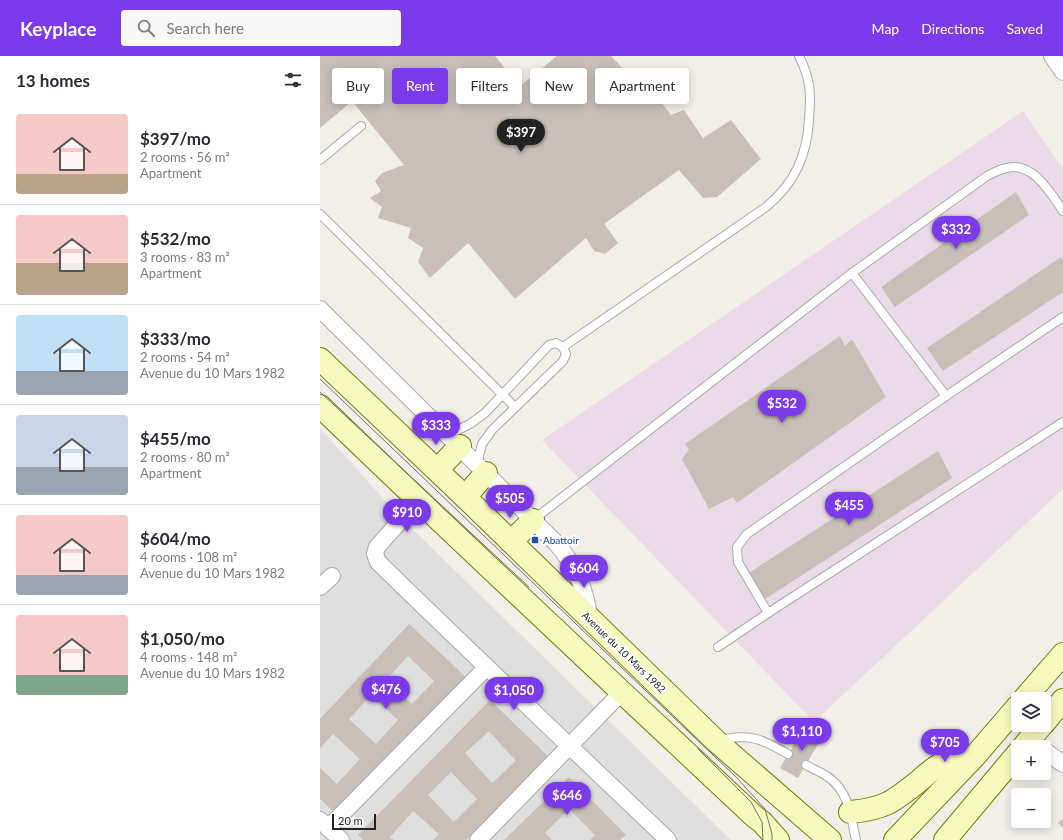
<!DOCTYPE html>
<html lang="en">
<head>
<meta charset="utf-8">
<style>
	body { margin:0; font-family:Lato,sans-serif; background:#f7f7f7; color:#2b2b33; height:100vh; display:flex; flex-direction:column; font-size:15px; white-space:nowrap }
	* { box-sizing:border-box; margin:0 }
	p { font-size:13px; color:#7c7c81 }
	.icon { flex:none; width:22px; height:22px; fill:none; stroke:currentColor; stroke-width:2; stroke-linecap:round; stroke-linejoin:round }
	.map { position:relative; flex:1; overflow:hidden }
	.panel { display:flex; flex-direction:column; background:#fff; width:320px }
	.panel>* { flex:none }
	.guide { position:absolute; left:12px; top:12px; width:380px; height:36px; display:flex; gap:8px }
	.tools { position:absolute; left:691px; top:636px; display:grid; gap:8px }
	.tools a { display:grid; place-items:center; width:40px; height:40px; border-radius:4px; background:#fff; box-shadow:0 2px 10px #0003; font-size:20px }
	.scale { position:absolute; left:12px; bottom:10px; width:44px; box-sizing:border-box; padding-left:4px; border:2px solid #222; border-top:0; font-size:11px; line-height:14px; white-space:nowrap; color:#222; -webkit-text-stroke:3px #fff; paint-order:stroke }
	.price { position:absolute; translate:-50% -34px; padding:0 9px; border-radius:14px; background:#7c3aed; color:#fff; font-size:13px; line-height:26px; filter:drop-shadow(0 1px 2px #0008) }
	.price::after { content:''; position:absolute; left:50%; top:24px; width:12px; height:9px; margin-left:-6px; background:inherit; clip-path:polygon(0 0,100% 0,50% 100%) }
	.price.current { background:#222; color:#fff }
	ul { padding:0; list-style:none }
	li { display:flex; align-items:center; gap:12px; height:100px; padding:0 16px }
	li+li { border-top:1px solid #e1e1e2 }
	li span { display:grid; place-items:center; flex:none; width:112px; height:80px; border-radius:4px; color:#555 }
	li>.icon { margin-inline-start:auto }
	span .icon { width:48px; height:48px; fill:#fffc; stroke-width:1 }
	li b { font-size:17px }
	h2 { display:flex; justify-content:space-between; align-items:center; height:48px; padding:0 16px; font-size:17px }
	.pill { padding:0 14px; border-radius:4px; background:#fff; box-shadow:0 2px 10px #0003; font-size:14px; line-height:36px }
	.pill.current { background:#7c3aed; color:#fff }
	header { display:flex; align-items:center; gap:24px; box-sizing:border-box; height:56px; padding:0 20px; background:#7c3aed; color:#fff }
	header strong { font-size:19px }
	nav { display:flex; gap:22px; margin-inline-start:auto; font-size:14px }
	.search { width:280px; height:36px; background:#f7f7f7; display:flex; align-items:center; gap:10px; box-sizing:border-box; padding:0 14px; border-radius:4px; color:#7c7c81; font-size:15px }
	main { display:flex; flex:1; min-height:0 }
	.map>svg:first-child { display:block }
	.residential { fill:#e0dfdf }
	.industrial { fill:#ebdbe8 }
	.building { fill:#c7bfb8; fill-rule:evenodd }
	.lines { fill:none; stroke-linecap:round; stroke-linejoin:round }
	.service-casing { stroke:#a9a9a9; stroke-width:10 }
	.minor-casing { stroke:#a9a9a9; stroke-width:18 }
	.secondary-casing { stroke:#707d05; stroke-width:24 }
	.service { stroke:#fff; stroke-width:8 }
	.minor { stroke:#fff; stroke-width:16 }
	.secondary { stroke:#f7fabf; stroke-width:22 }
	.tram { stroke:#707070; stroke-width:1 }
	.transit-dot { fill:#1a4fb4; stroke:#fff; stroke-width:1.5 }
	.labels { text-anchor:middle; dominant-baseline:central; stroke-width:4; stroke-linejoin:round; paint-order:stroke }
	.transit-label { font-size:10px; fill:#164399; stroke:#fff; text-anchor:start }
	.street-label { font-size:10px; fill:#222; stroke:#fff }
</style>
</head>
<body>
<header>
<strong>Keyplace</strong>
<div class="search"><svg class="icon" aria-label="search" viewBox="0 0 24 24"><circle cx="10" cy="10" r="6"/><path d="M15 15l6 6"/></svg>Search here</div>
<nav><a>Map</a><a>Directions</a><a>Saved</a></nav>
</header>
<main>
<section class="panel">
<h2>13 homes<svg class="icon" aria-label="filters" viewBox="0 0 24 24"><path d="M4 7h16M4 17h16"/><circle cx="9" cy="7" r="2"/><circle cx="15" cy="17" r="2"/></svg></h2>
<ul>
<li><span style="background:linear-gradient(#f6c9c9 75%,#b9a48a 0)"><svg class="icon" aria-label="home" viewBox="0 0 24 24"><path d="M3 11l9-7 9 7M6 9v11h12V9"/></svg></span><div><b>$397/mo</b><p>2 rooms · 56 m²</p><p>Apartment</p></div></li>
<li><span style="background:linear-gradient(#f6c9c9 60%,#b9a48a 0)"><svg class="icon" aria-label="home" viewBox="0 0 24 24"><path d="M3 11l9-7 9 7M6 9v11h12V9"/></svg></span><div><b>$532/mo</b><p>3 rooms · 83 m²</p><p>Apartment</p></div></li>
<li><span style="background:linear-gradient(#bfe0f5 70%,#9aa5b1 0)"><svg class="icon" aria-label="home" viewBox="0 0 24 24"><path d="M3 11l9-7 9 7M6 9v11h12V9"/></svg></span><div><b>$333/mo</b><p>2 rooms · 54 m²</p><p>Avenue du 10 Mars 1982</p></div></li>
<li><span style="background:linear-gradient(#c9d6e8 65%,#9aa5b1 0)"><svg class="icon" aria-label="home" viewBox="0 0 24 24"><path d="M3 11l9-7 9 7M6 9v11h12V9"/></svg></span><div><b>$455/mo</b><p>2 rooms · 80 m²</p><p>Apartment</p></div></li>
<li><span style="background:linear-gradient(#f6c9c9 75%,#9aa5b1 0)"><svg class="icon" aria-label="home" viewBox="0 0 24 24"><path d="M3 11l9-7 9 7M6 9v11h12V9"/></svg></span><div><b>$604/mo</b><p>4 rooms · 108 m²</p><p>Avenue du 10 Mars 1982</p></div></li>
<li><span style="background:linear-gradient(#f6c9c9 75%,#7fa58c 0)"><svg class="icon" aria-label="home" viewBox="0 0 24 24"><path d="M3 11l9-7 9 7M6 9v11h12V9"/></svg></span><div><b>$1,050/mo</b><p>4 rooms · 148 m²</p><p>Avenue du 10 Mars 1982</p></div></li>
</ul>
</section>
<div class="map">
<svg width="743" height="784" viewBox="0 0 743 784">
	<rect width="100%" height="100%" fill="#f2efe9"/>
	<polygon class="residential" points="0,372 75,456 411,784 0,784"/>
	<polygon class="industrial" points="703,55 743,113 743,433 494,666 222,384"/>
	<g class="building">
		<polygon points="0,0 175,0 200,30 237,0 291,0 315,26 321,20 351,59 364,54 383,82 411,64 441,103 397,141 383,142 359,114 284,168 298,187 285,198 274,195 266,182 195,243 148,187 110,222 98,206 103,192 88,182 91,172 58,162 62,151 50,142 61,135 55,125 62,117 84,109 32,45 0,72"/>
		<polygon points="696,136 709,159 575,251 561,231"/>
		<polygon points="741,201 743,204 743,236 623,315 607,292"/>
		<polygon points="520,280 525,290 532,283 566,341 417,447 413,441 389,453 362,403 369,394 365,388"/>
		<polygon points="618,395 632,422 442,545 427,518"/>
		<path d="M89,568L147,622L17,759L0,743V712L17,728L40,703L13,678L0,692V663ZM88,600L114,625L92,648L66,624ZM51,639L78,664L56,688L29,663Z"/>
		<path d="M170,644L228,700L146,784H113L119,778L93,755L70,781L73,784H43L38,779ZM169,675L196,705L172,727L145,697ZM131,716L157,743L134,766L108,739Z"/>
		<polygon points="485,670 503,680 478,722 460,712"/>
		<polygon points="249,721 306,779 300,784 270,784 275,779 249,753 225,777 232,784 184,784"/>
		<polygon points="743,762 743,772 738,767"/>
	</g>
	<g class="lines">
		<defs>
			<g id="service">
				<polyline points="0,104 41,70"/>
				<polyline points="0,158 195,351"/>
				<polyline points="532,217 626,340"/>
				<path d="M243,291L446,151C475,127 487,100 489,63C491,37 491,24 479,0"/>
				<polyline points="128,379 150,368 165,357 229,289 236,287 243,291 246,298 243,305 172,374 162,388 157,408"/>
				<path d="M213,464L532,217L667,120C673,117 680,113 687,112C713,105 731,138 743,155"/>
				<polyline points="448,557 418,506 417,491 427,478 626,340 743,261"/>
				<polyline points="398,591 448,557 743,366"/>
				<path d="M399,684C430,677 442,683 468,698"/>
				<path d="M486,709C493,713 501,716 508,721C529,735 531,761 536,784"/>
			</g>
			<g id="minor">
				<polyline points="732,0 743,16"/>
				<path d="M0,253L235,486C255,508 266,532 269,562"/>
				<path d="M98,445L57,491L55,498L58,506C154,600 251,691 348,784"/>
				<polyline points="0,531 12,520"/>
				<polyline points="724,694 743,708"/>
				<polyline points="0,764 21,784"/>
				<polyline points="8,772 166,612"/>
				<polyline points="158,784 302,636"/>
			</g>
			<g id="secondary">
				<polyline points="0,303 145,441 396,685 510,784"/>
				<path d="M0,350C144,489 289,624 435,761L442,766L458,784"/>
				<polyline points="117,414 140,390"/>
				<polyline points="145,441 166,417"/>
				<polyline points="191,486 213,464"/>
				<polyline points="704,643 743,598"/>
				<polyline points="724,667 743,644"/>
				<polyline points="703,691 722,669"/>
				<path d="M530,756C564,753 573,746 599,725C606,719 614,711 623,707C633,703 644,703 654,701"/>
				<polyline points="575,784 654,701 698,650"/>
				<polyline points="625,784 698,697"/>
			</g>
		</defs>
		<use href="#service" class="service-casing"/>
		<use href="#minor" class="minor-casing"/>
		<use href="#secondary" class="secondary-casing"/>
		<use href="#service" class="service"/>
		<use href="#minor" class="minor"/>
		<use href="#secondary" class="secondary"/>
		<g class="tram">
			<polyline points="0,323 417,722 445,753 452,778 452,784"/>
			<polyline points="0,336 209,531"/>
			<polyline points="378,693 431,746 442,766 443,784"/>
		</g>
	</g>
	<rect class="transit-dot" x="211" y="480" width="8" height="8" rx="2"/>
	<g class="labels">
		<g class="transit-label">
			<text x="223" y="484">Abattoir</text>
		</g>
		<g class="street-label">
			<text transform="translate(304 596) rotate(44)">Avenue du 10 Mars 1982</text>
		</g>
	</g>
</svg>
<div class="tools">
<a><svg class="icon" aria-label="layers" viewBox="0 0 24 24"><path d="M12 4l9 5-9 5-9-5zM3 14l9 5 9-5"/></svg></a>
<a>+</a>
<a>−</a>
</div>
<div class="scale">20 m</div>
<b class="price current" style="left:201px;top:97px">$397</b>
<b class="price" style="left:636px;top:194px">$332</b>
<b class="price" style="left:462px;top:368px">$532</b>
<b class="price" style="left:116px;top:390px">$333</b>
<b class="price" style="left:190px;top:463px">$505</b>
<b class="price" style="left:529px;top:470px">$455</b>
<b class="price" style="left:87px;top:477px">$910</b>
<b class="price" style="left:264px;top:533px">$604</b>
<b class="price" style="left:66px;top:654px">$476</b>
<b class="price" style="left:194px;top:655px">$1,050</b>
<b class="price" style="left:482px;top:696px">$1,110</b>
<b class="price" style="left:625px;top:707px">$705</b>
<b class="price" style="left:247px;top:760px">$646</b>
<div class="guide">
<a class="pill">Buy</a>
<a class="pill current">Rent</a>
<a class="pill">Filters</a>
<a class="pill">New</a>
<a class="pill">Apartment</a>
</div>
</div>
</main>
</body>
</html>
